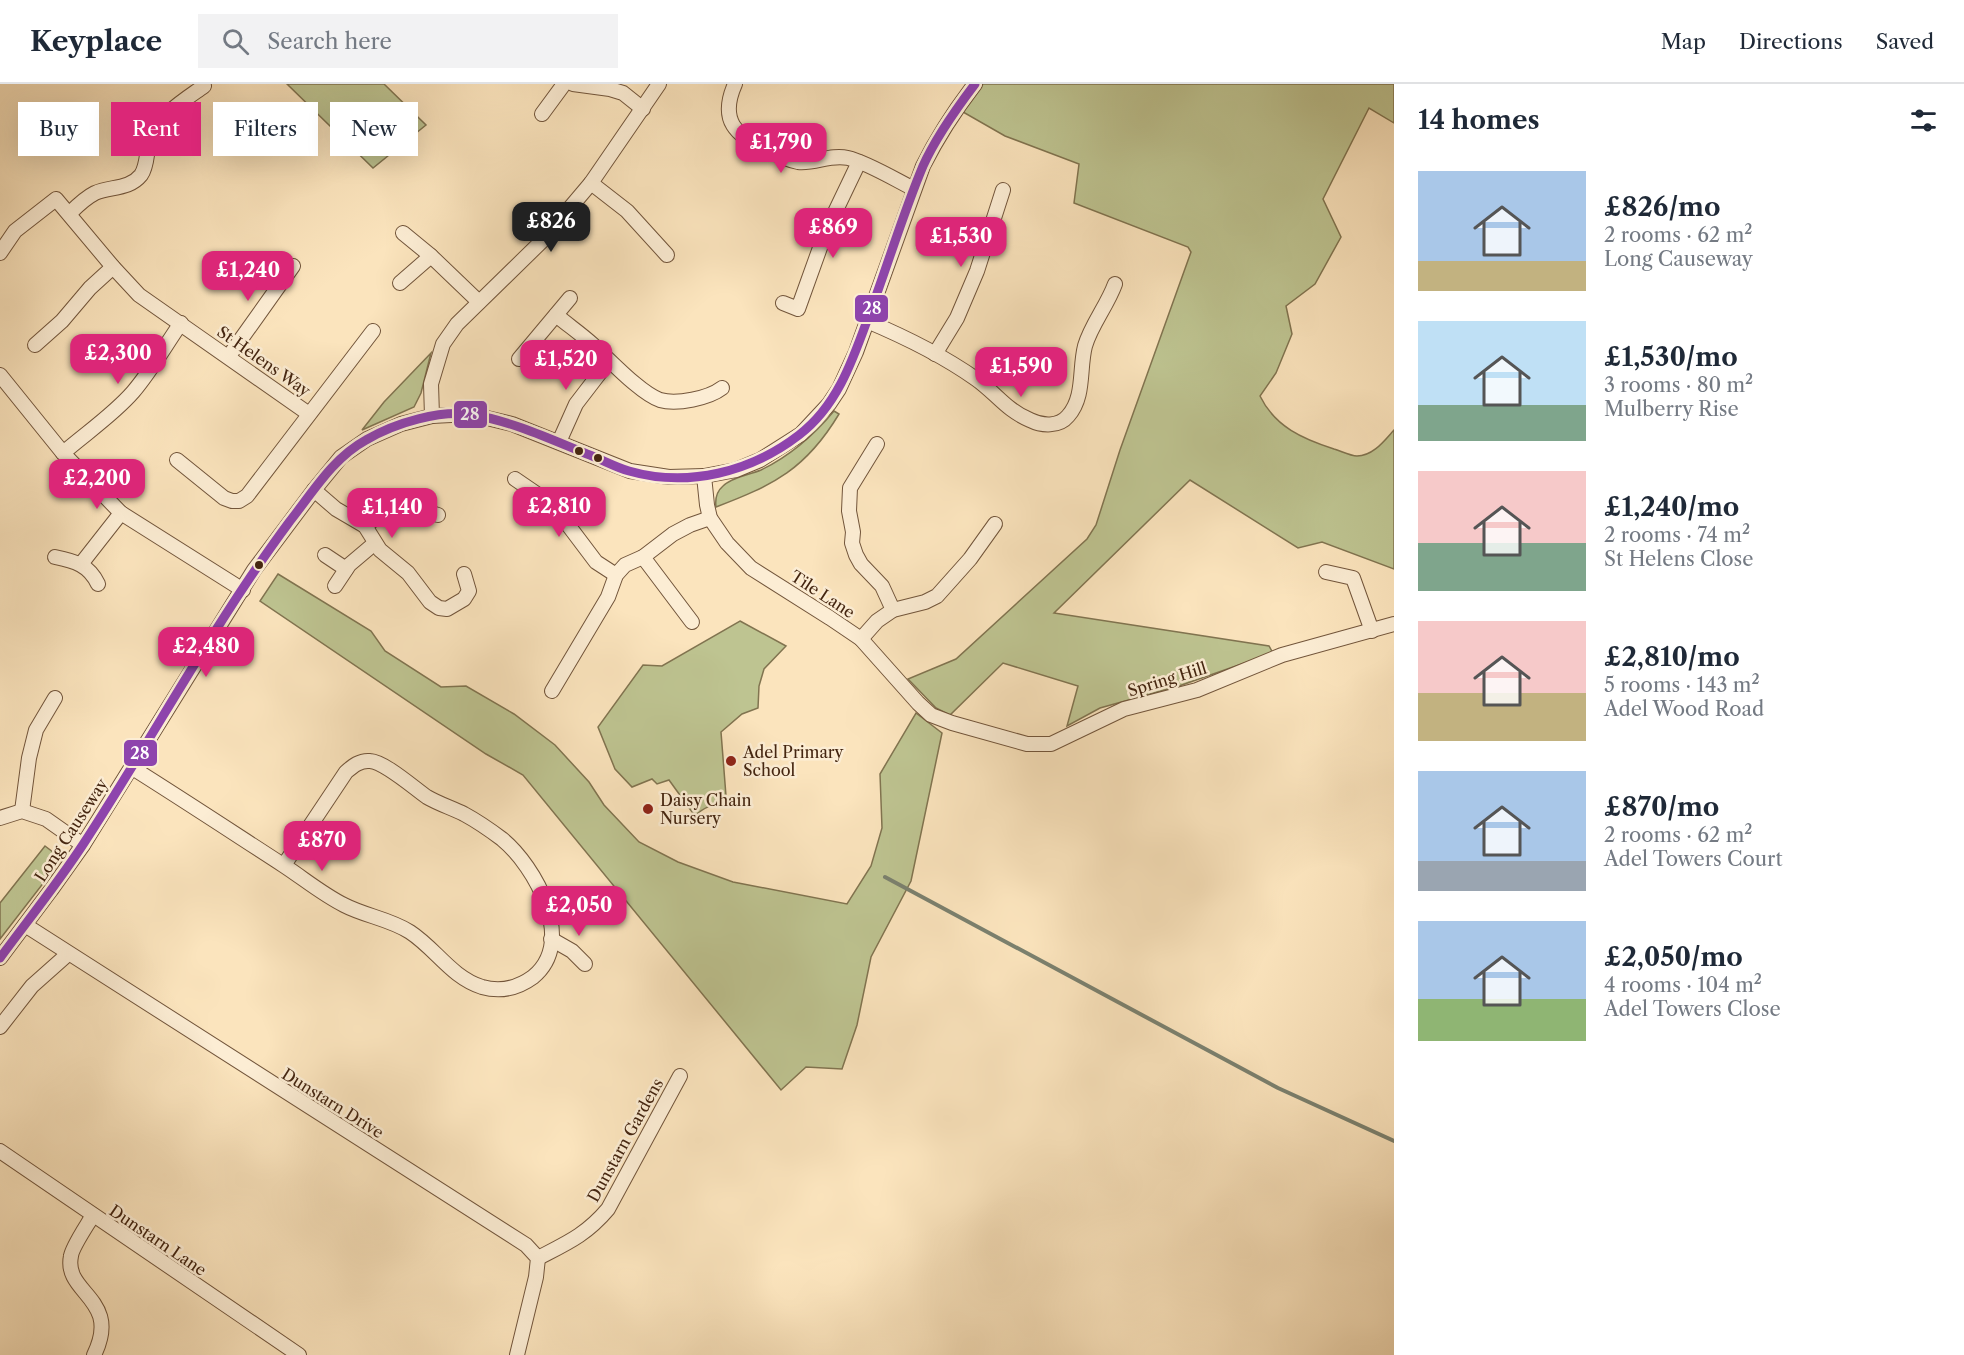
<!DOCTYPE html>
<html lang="en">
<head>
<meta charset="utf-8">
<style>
	body { margin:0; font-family:"Libre Caslon Text",serif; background:#f2f2f3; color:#1f2937; height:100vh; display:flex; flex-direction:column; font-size:22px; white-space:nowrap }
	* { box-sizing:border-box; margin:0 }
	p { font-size:20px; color:#747a83 }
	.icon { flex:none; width:33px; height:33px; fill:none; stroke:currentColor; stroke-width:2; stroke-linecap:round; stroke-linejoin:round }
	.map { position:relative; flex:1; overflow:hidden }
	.sheet { display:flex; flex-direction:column; background:#fff; width:570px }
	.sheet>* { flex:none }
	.banner { position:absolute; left:18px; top:18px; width:570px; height:54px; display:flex; gap:12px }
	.price { position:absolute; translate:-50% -51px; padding:0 14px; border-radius:12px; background:#db2777; color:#fff; font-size:20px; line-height:39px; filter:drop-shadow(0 2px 3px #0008) }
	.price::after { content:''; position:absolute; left:50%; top:36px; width:18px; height:14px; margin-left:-9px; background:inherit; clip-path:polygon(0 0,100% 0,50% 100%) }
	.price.on { background:#222; color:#fff }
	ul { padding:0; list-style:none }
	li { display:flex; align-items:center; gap:18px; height:150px; padding:0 24px }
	li span { display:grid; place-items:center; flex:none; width:168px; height:120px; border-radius:0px; color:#555 }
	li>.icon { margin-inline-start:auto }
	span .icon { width:72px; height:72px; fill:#fffc; stroke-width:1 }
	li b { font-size:26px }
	h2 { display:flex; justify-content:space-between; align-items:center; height:72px; padding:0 24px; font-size:26px }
	.chip { padding:0 21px; border-radius:0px; background:#fff; box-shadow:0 6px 24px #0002; font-size:21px; line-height:54px }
	.chip.on { background:#db2777; color:#fff }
	header { display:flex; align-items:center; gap:36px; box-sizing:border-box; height:84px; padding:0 30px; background:#fff; border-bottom:2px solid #e0e1e3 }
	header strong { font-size:28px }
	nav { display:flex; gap:33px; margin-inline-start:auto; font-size:21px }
	.search { width:420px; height:54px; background:#f2f2f3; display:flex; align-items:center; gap:15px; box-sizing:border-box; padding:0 21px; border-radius:0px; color:#747a83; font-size:22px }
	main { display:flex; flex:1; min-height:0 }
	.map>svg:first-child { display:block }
	.green { fill:#bec491; stroke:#817450; stroke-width:1.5 }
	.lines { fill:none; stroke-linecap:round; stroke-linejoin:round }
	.stream { stroke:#7b816f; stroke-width:4 }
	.minor-casing { stroke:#72553b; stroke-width:16 }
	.minor { stroke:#fcedd4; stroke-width:14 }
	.bus-1-casing { stroke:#fcedd4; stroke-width:14 }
	.bus-1 { stroke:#8e44ad; stroke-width:9 }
	.bus-dot { fill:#442510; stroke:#fcedd4; stroke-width:2 }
	.poi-dot { fill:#8f2418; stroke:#fcedd4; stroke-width:2 }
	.labels { text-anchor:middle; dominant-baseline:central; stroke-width:5; stroke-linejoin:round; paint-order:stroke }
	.street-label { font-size:16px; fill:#442510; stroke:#fcedd4 }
	.poi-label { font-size:16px; fill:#442510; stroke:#fcedd4; text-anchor:start }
	.line-badge { stroke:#fcedd4; stroke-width:2 }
	.badge-label { font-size:16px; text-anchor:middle; font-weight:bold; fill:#fff }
</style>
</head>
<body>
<header>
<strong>Keyplace</strong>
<div class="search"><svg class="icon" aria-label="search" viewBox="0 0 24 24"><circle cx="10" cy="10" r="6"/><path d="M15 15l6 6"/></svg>Search here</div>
<nav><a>Map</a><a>Directions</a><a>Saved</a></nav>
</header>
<main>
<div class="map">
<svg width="1394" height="1271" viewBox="0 0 1394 1271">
	<rect width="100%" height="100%" fill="#fbe4bd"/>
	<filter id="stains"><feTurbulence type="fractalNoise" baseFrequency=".00333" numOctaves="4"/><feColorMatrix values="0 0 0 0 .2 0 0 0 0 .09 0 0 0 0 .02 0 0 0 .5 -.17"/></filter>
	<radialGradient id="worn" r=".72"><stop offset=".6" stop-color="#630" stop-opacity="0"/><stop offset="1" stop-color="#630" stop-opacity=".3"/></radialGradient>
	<g class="green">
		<polygon points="287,0 384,0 426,41 373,84"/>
		<path d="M983,0H1394V39L1369,24L1323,115L1341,153L1315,200L1286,222L1292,250L1276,289L1260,312C1275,343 1303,355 1334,365C1341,367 1350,372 1357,372C1373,372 1384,357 1394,346V485L1322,458L1298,464L1190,396L1054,529L1269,562L1273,569L1179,602L1100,624L1067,642L1078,602L1003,579L950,631L936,624L908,595L956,575L1087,455L1096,441L1120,366L1191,168L1188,163L1074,119L1079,80L1005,52L963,28Z"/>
		<polygon points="431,269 421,309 414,323 362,346 384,318"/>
		<path d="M834,327L839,330C806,385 774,401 716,423C715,415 716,408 723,402C732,393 749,391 761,386C790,372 814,351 834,327Z"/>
		<polygon points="278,490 371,547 385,567 441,603 466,602 514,630 555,661 589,698 604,721 639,758 678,778 733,798 847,820 871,782 882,744 880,690 916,629 942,649 911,797 871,873 857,941 842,985 806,983 781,1006 523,691 486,670 260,517"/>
		<path d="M740,537L786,562L764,585L759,602L758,624L742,630L721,648L726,712C713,724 706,720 695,732L669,696L657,700L652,695L632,703L615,685L598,643L643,581L662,582Z"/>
		<polygon points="45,762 62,775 0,855 0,819"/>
	</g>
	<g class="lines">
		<polyline class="stream" points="885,793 1278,1004 1394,1057"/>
		<defs>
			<g id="minor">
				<polyline points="573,0 610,5 623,9 643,25"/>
				<path d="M735,0C719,36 735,52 768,66C777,71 787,76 798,78C815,80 830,70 848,74C866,78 896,96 914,105"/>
				<polyline points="542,30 564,0"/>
				<polyline points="591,99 627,127 667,171"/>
				<path d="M70,129C77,122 85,114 95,109C110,102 129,106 141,91C148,81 146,67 150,56C160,30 183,17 204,2"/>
				<polyline points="403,149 431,172 479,218"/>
				<polyline points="0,169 15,147 56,115 113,183 139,211 309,330"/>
				<polyline points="400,199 431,172"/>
				<polyline points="783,219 798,225 826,147 859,78"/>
				<path d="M556,231C568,241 581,250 592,260C609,275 640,309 660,316C677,321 709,314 722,304"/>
				<path d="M867,237C905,253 942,271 976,295C996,309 1006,326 1030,336C1042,342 1059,343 1068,332C1085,313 1079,285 1085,262C1091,241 1107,222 1115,200"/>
				<polyline points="35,261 62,237 90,204 113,183"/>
				<polyline points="935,270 957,234 977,187 1003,106"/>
				<polyline points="229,272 293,182"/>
				<polyline points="519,275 570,214"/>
				<polyline points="0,291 63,369 121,429 243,506"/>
				<polyline points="432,332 431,300 443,260 457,240 542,157 591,99 659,0"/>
				<polyline points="559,358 576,320 609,277"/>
				<polyline points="877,360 850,404 849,427 853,448 852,459 856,471 861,480 882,502 893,526"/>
				<path d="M63,369C86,349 113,331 133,308C151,287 165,262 181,239"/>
				<polyline points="177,376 224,414 232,417 239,417 247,412 373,247"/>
				<polyline points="704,392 707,421 710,434 727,459 751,484 830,534 861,555 918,619 931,631 952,639 1027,660 1051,660 1124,625 1197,606 1282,571 1394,540"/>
				<polyline points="515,395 553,421 596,478 616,491"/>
				<polyline points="314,406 336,425 365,442 380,466 408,489 430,518 439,524 447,525 464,515 469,507 464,490"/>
				<path d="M365,442C394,419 404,420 438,431"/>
				<polyline points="325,471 346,485"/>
				<path d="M55,473C75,477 89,481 98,500"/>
				<polyline points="643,473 692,538"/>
				<polyline points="81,480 121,429"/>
				<polyline points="1326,488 1353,494 1372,547"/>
				<polyline points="335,502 349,481 375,459"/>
				<polyline points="861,555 877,537 893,526 925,518 937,512 970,475 995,440"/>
				<polyline points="552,607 608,513 616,491 625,481 643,473 673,450 690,441 710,434"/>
				<path d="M131,683C182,715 232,748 283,781C303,794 322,810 344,821C365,832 390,835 410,848C436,865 451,893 482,903C500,908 518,904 533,893C577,857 535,782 502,755C490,746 477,737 464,730C452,724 439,720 427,713C414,704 385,678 370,677C360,676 353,682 346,688L284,781"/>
				<polyline points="22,727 29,674 36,646 55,614"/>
				<polyline points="0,734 22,727 46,735 83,761"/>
				<polyline points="25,841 526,1161 538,1174 536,1193 517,1271"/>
				<polyline points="551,855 572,867 585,880"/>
				<path d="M0,874L51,806L83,761L254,486L314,406L341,373L367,355L401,340L432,332L470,330L512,340L630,387L669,393L704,392L736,386L760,376L801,350L829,320L839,305L856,268L923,82C938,52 955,26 975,0"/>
				<polyline points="0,943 32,902 68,870"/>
				<polyline points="0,1067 299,1271"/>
				<path d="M93,1131C88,1140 72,1163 71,1172C63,1210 122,1214 94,1271"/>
				<path d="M538,1174C567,1159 586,1151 608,1125L680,992"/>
			</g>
		</defs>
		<use href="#minor" class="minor-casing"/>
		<use href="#minor" class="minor"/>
		<defs>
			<path id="bus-1" d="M0,874C28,836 58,799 84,759C154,652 214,539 290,437C313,408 333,374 366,356C395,339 441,325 474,331C514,338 550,355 587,370C601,375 615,383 629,387C688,404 751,388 799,351C840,320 855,269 872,223C889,177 904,127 923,82C936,53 956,25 975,0"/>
		</defs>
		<use href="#bus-1" class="bus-1-casing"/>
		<use href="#bus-1" class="bus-1"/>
	</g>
	<g class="bus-dot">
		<circle cx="579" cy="367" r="5"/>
		<circle cx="598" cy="374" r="5"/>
		<circle cx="259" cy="481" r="5"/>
	</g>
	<g class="poi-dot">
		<circle cx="731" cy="677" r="6"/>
		<circle cx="648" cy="725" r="6"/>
	</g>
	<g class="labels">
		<g class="street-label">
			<text transform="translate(264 277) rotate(35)">St Helens Way</text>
			<text transform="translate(823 510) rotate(33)">Tile Lane</text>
			<text transform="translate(1167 595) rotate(-17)">Spring Hill</text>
			<text transform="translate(71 746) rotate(-57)">Long Causeway</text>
			<text transform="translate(333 1019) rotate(32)">Dunstarn Drive</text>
			<text transform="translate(625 1056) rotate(-61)">Dunstarn Gardens</text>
			<text transform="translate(158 1156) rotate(34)">Dunstarn Lane</text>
		</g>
		<g class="poi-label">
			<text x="743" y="668">Adel Primary<tspan x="743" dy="18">School</tspan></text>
			<text x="660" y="716">Daisy Chain<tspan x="660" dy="18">Nursery</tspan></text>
		</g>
	</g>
	<g class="line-badge">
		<rect x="854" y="210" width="35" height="29" rx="6" fill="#8e44ad"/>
		<rect x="453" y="316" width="35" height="29" rx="6" fill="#8e44ad"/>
		<rect x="123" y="655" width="35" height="28" rx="6" fill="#8e44ad"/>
	</g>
	<g class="badge-label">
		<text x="872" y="230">28</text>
		<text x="470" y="336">28</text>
		<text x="140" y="675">28</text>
	</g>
	<rect width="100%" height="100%" filter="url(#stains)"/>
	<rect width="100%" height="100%" fill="url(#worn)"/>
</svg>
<b class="price" style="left:781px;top:90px">£1,790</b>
<b class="price on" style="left:551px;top:169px">£826</b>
<b class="price" style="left:833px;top:175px">£869</b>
<b class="price" style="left:961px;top:184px">£1,530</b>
<b class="price" style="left:248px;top:218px">£1,240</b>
<b class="price" style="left:118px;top:301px">£2,300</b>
<b class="price" style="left:566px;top:307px">£1,520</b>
<b class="price" style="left:1021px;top:314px">£1,590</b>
<b class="price" style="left:97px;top:426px">£2,200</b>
<b class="price" style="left:559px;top:454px">£2,810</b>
<b class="price" style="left:392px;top:455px">£1,140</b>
<b class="price" style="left:206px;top:594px">£2,480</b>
<b class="price" style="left:322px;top:788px">£870</b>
<b class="price" style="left:579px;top:853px">£2,050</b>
<div class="banner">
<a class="chip">Buy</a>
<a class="chip on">Rent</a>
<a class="chip">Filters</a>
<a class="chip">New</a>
</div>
</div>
<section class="sheet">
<h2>14 homes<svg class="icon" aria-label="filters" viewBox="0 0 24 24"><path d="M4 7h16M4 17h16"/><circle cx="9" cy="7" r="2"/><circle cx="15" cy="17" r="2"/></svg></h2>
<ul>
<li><span style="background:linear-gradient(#a9c7e8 75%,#c2b280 0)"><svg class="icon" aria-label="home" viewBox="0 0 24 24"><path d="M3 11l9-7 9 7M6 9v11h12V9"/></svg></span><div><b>£826/mo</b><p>2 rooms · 62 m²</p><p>Long Causeway</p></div></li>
<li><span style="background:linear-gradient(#bfe0f5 70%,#7fa58c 0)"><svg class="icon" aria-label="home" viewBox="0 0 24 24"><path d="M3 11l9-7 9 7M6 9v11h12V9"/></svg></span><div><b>£1,530/mo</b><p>3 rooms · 80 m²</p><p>Mulberry Rise</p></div></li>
<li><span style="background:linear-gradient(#f6c9c9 60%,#7fa58c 0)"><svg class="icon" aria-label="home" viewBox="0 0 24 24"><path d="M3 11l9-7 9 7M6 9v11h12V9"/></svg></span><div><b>£1,240/mo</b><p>2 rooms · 74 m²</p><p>St Helens Close</p></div></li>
<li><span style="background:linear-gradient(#f6c9c9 60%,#c2b280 0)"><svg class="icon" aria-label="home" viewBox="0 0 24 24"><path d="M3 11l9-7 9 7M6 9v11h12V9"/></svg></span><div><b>£2,810/mo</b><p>5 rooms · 143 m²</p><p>Adel Wood Road</p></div></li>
<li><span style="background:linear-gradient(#a9c7e8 75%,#9aa5b1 0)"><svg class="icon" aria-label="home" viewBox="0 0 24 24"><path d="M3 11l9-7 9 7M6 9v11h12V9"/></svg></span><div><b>£870/mo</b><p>2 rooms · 62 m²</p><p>Adel Towers Court</p></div></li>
<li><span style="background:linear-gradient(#a9c7e8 65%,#8fb573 0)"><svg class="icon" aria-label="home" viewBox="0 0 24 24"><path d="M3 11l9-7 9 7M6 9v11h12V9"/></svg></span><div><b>£2,050/mo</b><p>4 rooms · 104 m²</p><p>Adel Towers Close</p></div></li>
</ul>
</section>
</main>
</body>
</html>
